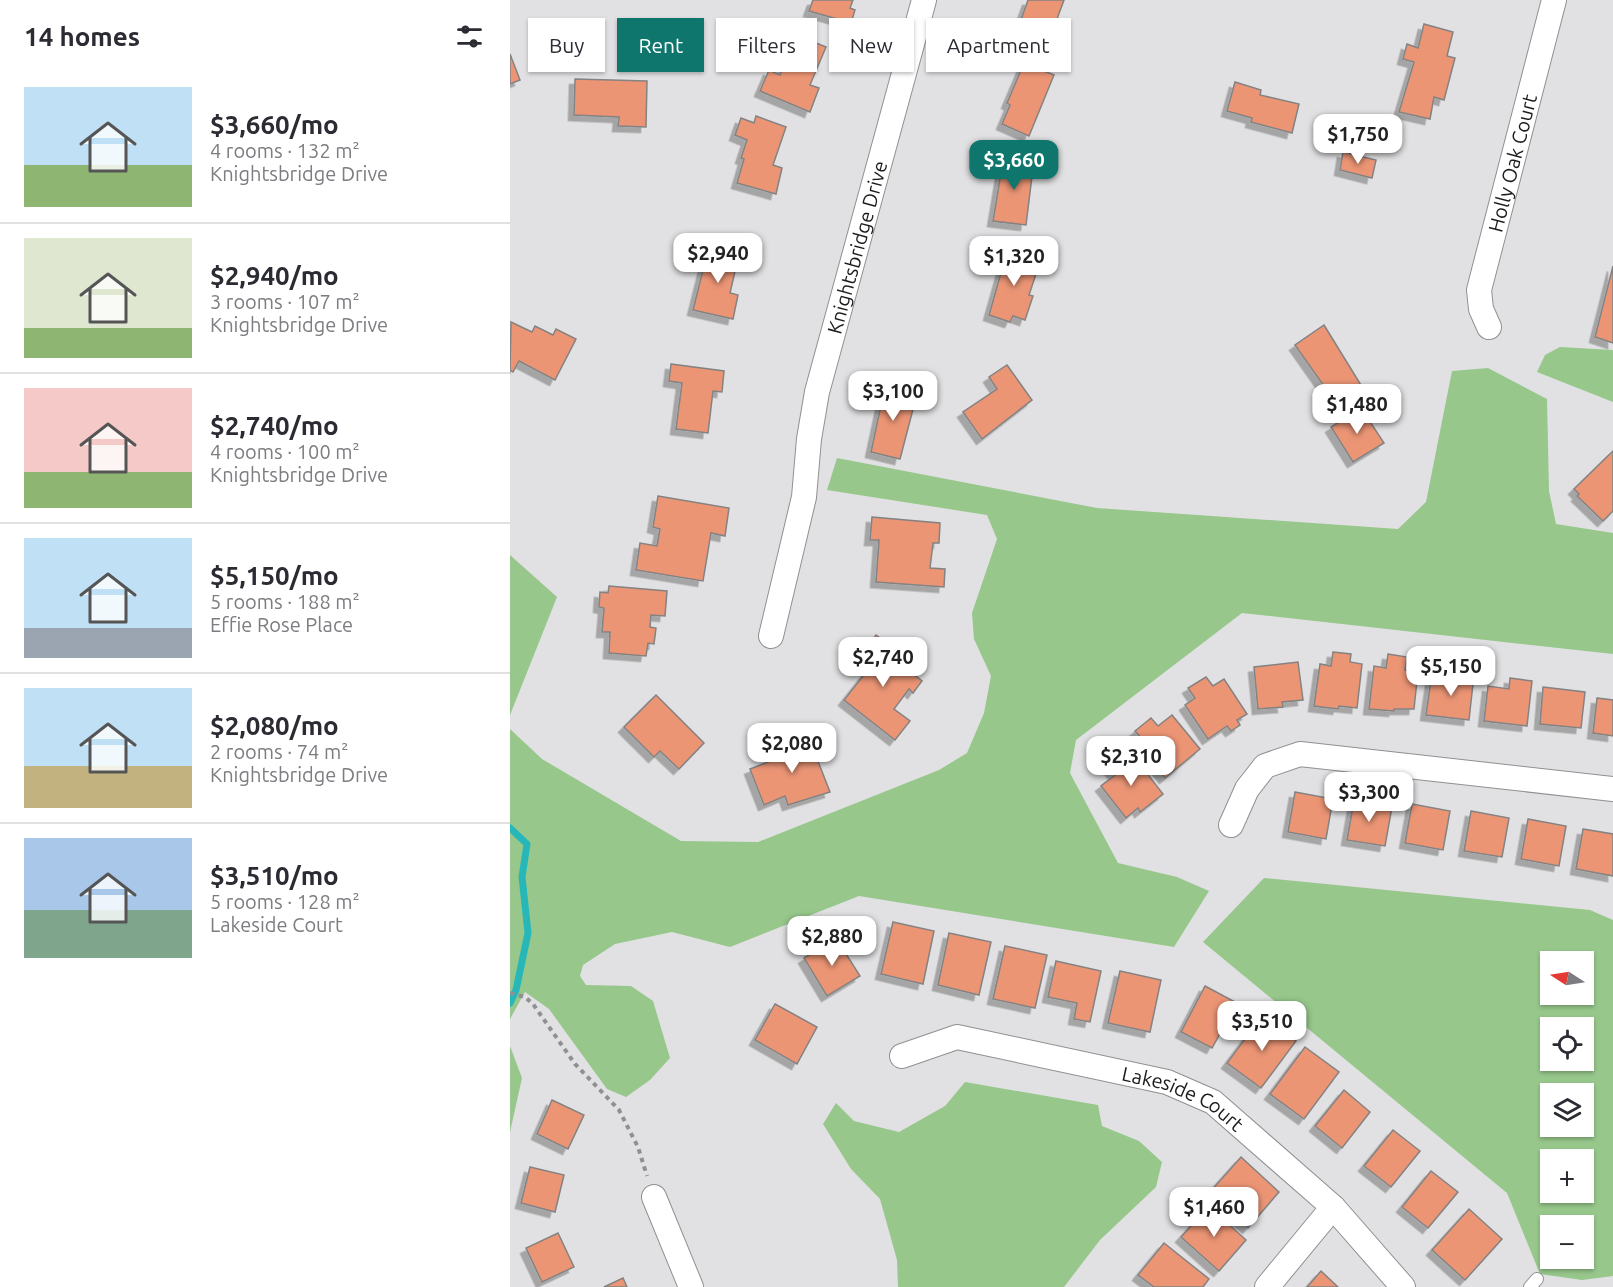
<!DOCTYPE html>
<html lang="en">
<head>
<meta charset="utf-8">
<style>
	body { margin:0; font-family:Ubuntu,sans-serif; background:#f2f2f3; color:#2b2b33; height:100vh; display:flex; flex-direction:column; font-size:22px; white-space:nowrap }
	* { box-sizing:border-box; margin:0 }
	p { font-size:20px; color:#7c7c81 }
	.icon { flex:none; width:33px; height:33px; fill:none; stroke:currentColor; stroke-width:2; stroke-linecap:round; stroke-linejoin:round }
	.map { position:relative; flex:1; overflow:hidden }
	.drawer { display:flex; flex-direction:column; background:#fff; width:510px }
	.drawer>* { flex:none }
	.hud { position:absolute; left:18px; top:18px; width:570px; height:54px; display:flex; gap:12px }
	.needle { width:39px; rotate:282deg }
	.controls { position:absolute; left:1030px; top:951px; display:grid; gap:12px }
	.controls a { display:grid; place-items:center; width:54px; height:54px; border-radius:0px; background:#fff; box-shadow:0 2px 4px #0004; font-size:30px }
	.price { position:absolute; translate:-50% -51px; padding:0 14px; border-radius:12px; background:#fff; color:#222; font-size:20px; line-height:39px; filter:drop-shadow(0 2px 3px #0008) }
	.price::after { content:''; position:absolute; left:50%; top:36px; width:18px; height:14px; margin-left:-9px; background:inherit; clip-path:polygon(0 0,100% 0,50% 100%) }
	.price.active { background:#0f766e; color:#fff }
	ul { padding:0; list-style:none }
	li { display:flex; align-items:center; gap:18px; height:150px; padding:0 24px }
	li+li { border-top:2px solid #e1e1e2 }
	li span { display:grid; place-items:center; flex:none; width:168px; height:120px; border-radius:0px; color:#555 }
	li>.icon { margin-inline-start:auto }
	span .icon { width:72px; height:72px; fill:#fffc; stroke-width:1 }
	li b { font-size:26px }
	h2 { display:flex; justify-content:space-between; align-items:center; height:72px; padding:0 24px; font-size:26px }
	.tag { padding:0 21px; border-radius:0px; background:#fff; box-shadow:0 2px 4px #0004; font-size:21px; line-height:54px }
	.tag.active { background:#0f766e; color:#fff }
	main { display:flex; flex:1; min-height:0 }
	.map>svg:first-child { display:block }
	.green { fill:#97c78b; fill-rule:evenodd }
	.lines { fill:none; stroke-linecap:round; stroke-linejoin:round }
	.stream { stroke:#28b7b9; stroke-width:7 }
	.building { fill:#eb9575; stroke:#848282; stroke-width:1.5; filter:url(#shadow) }
	.lane-casing { stroke:#8f9091; stroke-width:14 }
	.street-casing { stroke:#8f9091; stroke-width:26 }
	.path { stroke:#8f9091; stroke-width:4; stroke-dasharray:4.5 4.5; stroke-linecap:butt }
	.lane { stroke:#fff; stroke-width:12 }
	.street { stroke:#fff; stroke-width:24 }
	.labels { text-anchor:middle; dominant-baseline:central; stroke-width:4.5; stroke-linejoin:round; paint-order:stroke }
	.street-label { font-size:20px; fill:#1a1b1b; stroke:#fff }
</style>
</head>
<body>
<main>
<section class="drawer">
<h2>14 homes<svg class="icon" aria-label="filters" viewBox="0 0 24 24"><path d="M4 7h16M4 17h16"/><circle cx="9" cy="7" r="2"/><circle cx="15" cy="17" r="2"/></svg></h2>
<ul>
<li><span style="background:linear-gradient(#bfe0f5 65%,#8fb573 0)"><svg class="icon" aria-label="home" viewBox="0 0 24 24"><path d="M3 11l9-7 9 7M6 9v11h12V9"/></svg></span><div><b>$3,660/mo</b><p>4 rooms · 132 m²</p><p>Knightsbridge Drive</p></div></li>
<li><span style="background:linear-gradient(#dfe7d0 75%,#8fb573 0)"><svg class="icon" aria-label="home" viewBox="0 0 24 24"><path d="M3 11l9-7 9 7M6 9v11h12V9"/></svg></span><div><b>$2,940/mo</b><p>3 rooms · 107 m²</p><p>Knightsbridge Drive</p></div></li>
<li><span style="background:linear-gradient(#f6c9c9 70%,#8fb573 0)"><svg class="icon" aria-label="home" viewBox="0 0 24 24"><path d="M3 11l9-7 9 7M6 9v11h12V9"/></svg></span><div><b>$2,740/mo</b><p>4 rooms · 100 m²</p><p>Knightsbridge Drive</p></div></li>
<li><span style="background:linear-gradient(#bfe0f5 75%,#9aa5b1 0)"><svg class="icon" aria-label="home" viewBox="0 0 24 24"><path d="M3 11l9-7 9 7M6 9v11h12V9"/></svg></span><div><b>$5,150/mo</b><p>5 rooms · 188 m²</p><p>Effie Rose Place</p></div></li>
<li><span style="background:linear-gradient(#bfe0f5 65%,#c2b280 0)"><svg class="icon" aria-label="home" viewBox="0 0 24 24"><path d="M3 11l9-7 9 7M6 9v11h12V9"/></svg></span><div><b>$2,080/mo</b><p>2 rooms · 74 m²</p><p>Knightsbridge Drive</p></div></li>
<li><span style="background:linear-gradient(#a9c7e8 60%,#7fa58c 0)"><svg class="icon" aria-label="home" viewBox="0 0 24 24"><path d="M3 11l9-7 9 7M6 9v11h12V9"/></svg></span><div><b>$3,510/mo</b><p>5 rooms · 128 m²</p><p>Lakeside Court</p></div></li>
</ul>
</section>
<div class="map">
<svg width="1103" height="1287" viewBox="0 0 1103 1287">
	<defs>
		<filter id="shadow"><feDropShadow dx="-5.5" dy="5.5" stdDeviation="0" flood-color="#0004"/></filter>
	</defs>
	<rect width="100%" height="100%" fill="#e1e1e3"/>
	<g class="green">
		<polygon points="1050,347 1103,350 1103,402 1027,372 1035,355"/>
		<polygon points="978,368 1037,399 1039,491 1046,524 1103,533 1103,654 732,613 566,740 560,773 608,863 667,877 699,891 664,947 349,896 220,947 162,932 105,944 73,965 70,976 76,985 121,986 143,1001 160,1058 140,1080 116,1097 97,1089 39,1009 15,992 0,1019 0,729 32,759 171,841 248,842 429,770 457,753 474,713 481,676 464,639 462,613 487,539 477,515 317,490 327,458 587,508 888,529 916,502 942,371"/>
		<polygon points="0,555 47,597 0,715"/>
		<path d="M754,878L1080,910L1103,920V1276L1072,1280L1030,1274L997,1193L693,942ZM1041,962H1074V994H1041ZM1041,1028H1074V1060H1041ZM1041,1094H1074V1126H1041ZM1041,1160H1074V1192H1041ZM1041,1226H1074V1258H1041Z"/>
		<polygon points="0,1046 12,1078 0,1132"/>
		<polygon points="455,1082 588,1105 592,1126 629,1141 652,1162 646,1187 590,1240 554,1287 388,1287 387,1260 370,1199 341,1169 313,1124 326,1103 344,1121 389,1132 435,1106"/>
	</g>
	<g class="lines">
		<polyline class="stream" points="0,828 17,844 12,877 18,933 6,990 0,1003"/>
	</g>
	<g class="building">
		<polygon points="303,0 343,0 340,8 345,10 341,23 299,11"/>
		<polygon points="518,0 554,0 537,46 506,34"/>
		<polygon points="914,24 943,32 937,56 945,58 934,100 924,97 920,119 889,112 904,62 893,59 897,44 908,48"/>
		<polygon points="286,35 316,47 300,85 309,88 300,112 250,91 259,70 270,75"/>
		<polygon points="0,54 10,80 0,84"/>
		<polygon points="514,63 544,75 519,136 492,124 500,105 497,103"/>
		<polygon points="65,79 137,81 136,127 108,126 109,117 64,115"/>
		<polygon points="725,82 751,90 750,95 789,104 782,133 741,122 742,118 717,111"/>
		<polygon points="246,116 276,127 263,165 272,168 266,194 227,183 234,159 231,158 237,140 225,135 231,118 244,123"/>
		<polygon points="833,152 866,160 862,178 830,170"/>
		<polygon points="494,155 524,160 516,225 483,221"/>
		<polygon points="199,246 229,254 220,293 228,295 223,319 183,310"/>
		<polygon points="498,248 528,257 522,273 526,274 519,295 523,296 515,320 503,316 500,322 479,315"/>
		<polygon points="1103,266 1103,343 1085,337"/>
		<polygon points="1,322 22,332 25,326 43,335 46,329 66,339 45,380 9,361 3,372 0,370"/>
		<polygon points="814,325 854,390 828,406 785,345"/>
		<polygon points="161,364 214,371 212,392 203,391 198,433 166,429 172,383 159,381"/>
		<polygon points="497,365 522,400 472,439 453,412 487,389 479,377"/>
		<polygon points="375,386 407,394 390,459 361,452"/>
		<polygon points="851,408 874,443 843,462 821,427"/>
		<polygon points="1103,451 1103,511 1093,521 1067,496 1069,494 1064,489"/>
		<polygon points="148,496 219,508 215,536 201,533 193,581 126,570 130,543 147,546 150,529 143,527"/>
		<polygon points="362,517 430,523 429,543 423,543 420,568 435,569 434,587 366,582 369,540 360,540"/>
		<polygon points="99,586 157,591 155,616 141,615 140,627 146,628 144,644 138,643 136,656 99,653 100,632 92,632 94,608 89,607 90,592 98,593"/>
		<polygon points="366,635 386,650 381,656 412,681 403,693 399,689 384,709 400,721 385,740 334,700 360,667 349,658"/>
		<polygon points="823,652 841,654 840,662 852,664 847,708 829,706 828,709 804,706 810,664 821,666"/>
		<polygon points="878,654 897,657 895,670 908,671 904,709 884,709 884,711 859,709 864,666 876,668"/>
		<polygon points="788,662 793,700 772,702 773,707 748,709 744,667"/>
		<polygon points="942,672 964,675 959,720 916,715 921,680 941,682"/>
		<polygon points="696,677 703,686 714,679 737,714 727,720 730,725 721,731 717,726 698,739 675,705 685,698 678,688"/>
		<polygon points="1000,678 1022,681 1017,726 974,721 978,686 999,689"/>
		<polygon points="1033,687 1075,692 1071,728 1030,724"/>
		<polygon points="146,695 194,743 169,769 150,751 144,757 114,727"/>
		<polygon points="1087,698 1103,700 1103,736 1083,733"/>
		<polygon points="662,715 690,749 655,778 627,743 632,739 625,731 641,718 648,726"/>
		<polygon points="297,733 320,792 278,805 275,796 254,805 240,769 279,754 274,742"/>
		<polygon points="614,754 621,763 626,759 653,794 630,812 628,808 616,818 591,786 605,775 599,767"/>
		<polygon points="785,792 823,799 816,839 778,832"/>
		<polygon points="844,800 882,807 875,846 837,840"/>
		<polygon points="902,804 940,811 933,850 895,843"/>
		<polygon points="961,811 999,818 992,857 954,851"/>
		<polygon points="1018,819 1056,826 1049,866 1011,859"/>
		<polygon points="1073,829 1103,834 1103,876 1066,869"/>
		<polygon points="383,922 424,931 413,984 371,974"/>
		<polygon points="439,933 481,942 469,995 428,985"/>
		<polygon points="326,938 350,976 317,996 294,958"/>
		<polygon points="495,946 537,955 525,1008 483,999"/>
		<polygon points="546,961 591,971 580,1022 564,1019 567,1003 538,997"/>
		<polygon points="610,971 651,980 640,1032 598,1023"/>
		<polygon points="695,986 727,1003 702,1048 671,1032"/>
		<polygon points="265,1004 307,1027 287,1064 245,1040"/>
		<polygon points="752,1016 786,1041 751,1088 717,1063"/>
		<polygon points="795,1047 829,1072 794,1119 760,1094"/>
		<polygon points="834,1090 860,1112 832,1148 805,1126"/>
		<polygon points="42,1100 74,1115 58,1149 27,1134"/>
		<polygon points="883,1130 910,1151 881,1187 854,1166"/>
		<polygon points="731,1157 769,1192 738,1228 699,1193"/>
		<polygon points="20,1167 54,1175 45,1212 11,1203"/>
		<polygon points="921,1171 948,1192 918,1228 892,1207"/>
		<polygon points="699,1206 736,1240 709,1271 671,1237"/>
		<polygon points="959,1209 992,1239 955,1280 922,1250"/>
		<polygon points="48,1233 64,1267 32,1282 16,1248"/>
		<polygon points="654,1243 699,1279 693,1287 644,1287 628,1275"/>
		<polygon points="811,1271 828,1287 797,1287"/>
		<polygon points="113,1278 117,1287 94,1287"/>
	</g>
	<g class="lines">
		<defs>
			<polyline id="lane" points="1020,1287 1027,1279"/>
			<g id="street">
				<path id="s1" d="M979,327L971,309L969,290L1044,0"/>
				<path id="s2" d="M261,636L294,497L299,439L307,392L414,0"/>
				<polyline points="721,825 737,789 755,766 790,754 1103,789"/>
				<path id="s3" d="M392,1056L447,1037L657,1082L703,1102L823,1207L893,1287"/>
				<polyline points="144,1197 181,1287"/>
				<polyline points="757,1287 823,1207"/>
			</g>
		</defs>
		<use href="#lane" class="lane-casing"/>
		<use href="#street" class="street-casing"/>
		<polyline class="path" points="0,993 15,997 23,1004 65,1064 109,1110 128,1147 137,1176"/>
		<use href="#lane" class="lane"/>
		<use href="#street" class="street"/>
	</g>
	<g class="labels">
		<g class="street-label">
			<text stroke="none"><textPath href="#s1" startOffset="170">Holly Oak Court</textPath></text>
			<text stroke="none"><textPath href="#s2" startOffset="399">Knightsbridge Drive</textPath></text>
			<text stroke="none"><textPath href="#s3" startOffset="294">Lakeside Court</textPath></text>
		</g>
	</g>
</svg>
<div class="controls">
<a><svg class="needle" viewBox="-14 -14 28 28"><path d="M0-13l5 13h-10z" fill="#e53935"/><path d="M0 13l5-13h-10z" fill="#7c7c81"/></svg></a>
<a><svg class="icon" aria-label="locate" viewBox="0 0 24 24"><circle cx="12" cy="12" r="6"/><path d="M12 2v4M12 18v4M2 12h4M18 12h4"/></svg></a>
<a><svg class="icon" aria-label="layers" viewBox="0 0 24 24"><path d="M12 4l9 5-9 5-9-5zM3 14l9 5 9-5"/></svg></a>
<a>+</a>
<a>−</a>
</div>
<b class="price" style="left:848px;top:165px">$1,750</b>
<b class="price active" style="left:504px;top:191px">$3,660</b>
<b class="price" style="left:208px;top:284px">$2,940</b>
<b class="price" style="left:504px;top:287px">$1,320</b>
<b class="price" style="left:383px;top:422px">$3,100</b>
<b class="price" style="left:847px;top:435px">$1,480</b>
<b class="price" style="left:373px;top:688px">$2,740</b>
<b class="price" style="left:941px;top:697px">$5,150</b>
<b class="price" style="left:282px;top:774px">$2,080</b>
<b class="price" style="left:621px;top:787px">$2,310</b>
<b class="price" style="left:859px;top:823px">$3,300</b>
<b class="price" style="left:322px;top:967px">$2,880</b>
<b class="price" style="left:752px;top:1052px">$3,510</b>
<b class="price" style="left:704px;top:1238px">$1,460</b>
<div class="hud">
<a class="tag">Buy</a>
<a class="tag active">Rent</a>
<a class="tag">Filters</a>
<a class="tag">New</a>
<a class="tag">Apartment</a>
</div>
</div>
</main>
</body>
</html>
